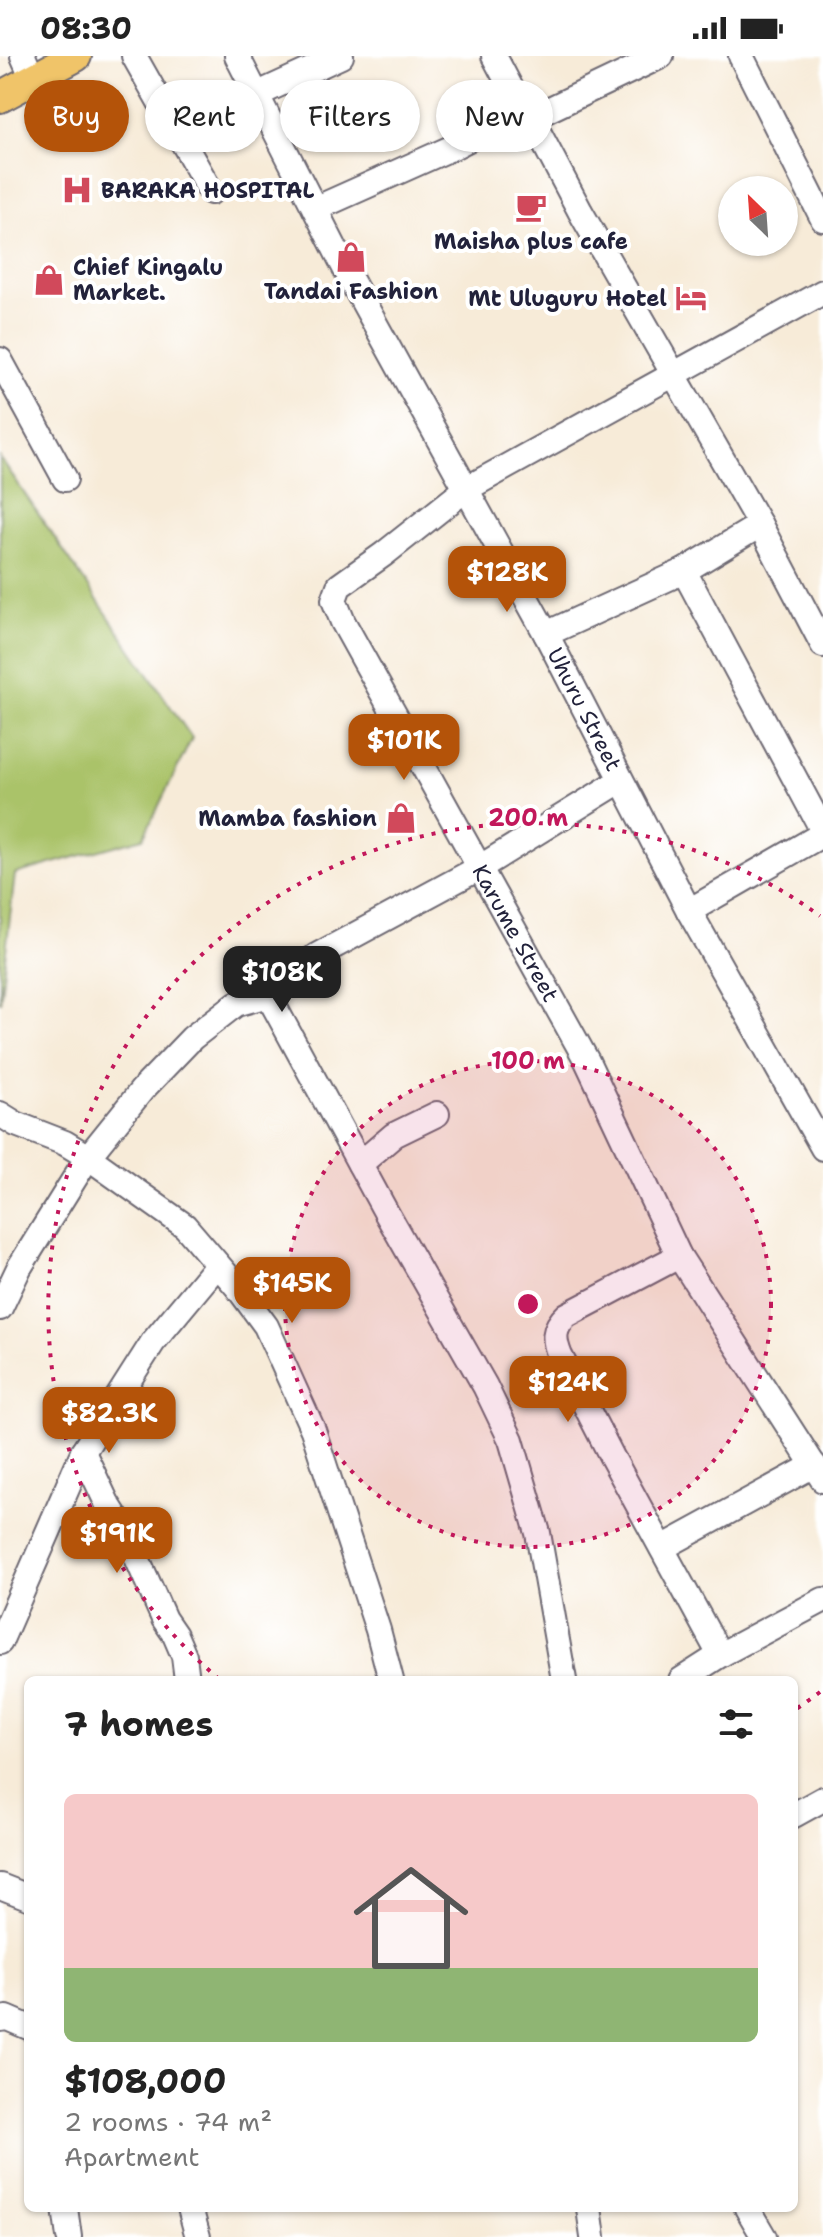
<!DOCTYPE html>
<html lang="en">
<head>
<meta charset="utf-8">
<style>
	body { margin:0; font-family:"Shantell Sans",sans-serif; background:#f6f6f6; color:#222; height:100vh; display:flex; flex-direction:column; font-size:30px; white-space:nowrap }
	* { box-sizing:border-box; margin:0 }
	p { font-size:26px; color:#767676 }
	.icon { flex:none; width:44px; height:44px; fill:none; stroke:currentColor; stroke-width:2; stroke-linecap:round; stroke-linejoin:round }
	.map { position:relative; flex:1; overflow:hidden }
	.side { position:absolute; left:24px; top:1620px; width:774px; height:536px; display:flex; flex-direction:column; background:#fff; border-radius:12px; box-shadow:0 2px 6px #0004 }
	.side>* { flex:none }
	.guide { position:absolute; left:24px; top:24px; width:776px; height:72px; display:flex; gap:16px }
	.needle { width:52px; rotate:335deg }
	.controls { position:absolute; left:718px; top:120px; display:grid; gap:16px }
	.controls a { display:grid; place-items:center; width:80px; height:80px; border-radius:50%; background:#fff; box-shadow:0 2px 6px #0004; font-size:40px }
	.price { position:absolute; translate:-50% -68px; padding:0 18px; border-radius:16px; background:#b45309; color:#fff; font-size:26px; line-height:52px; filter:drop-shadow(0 2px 4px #0008) }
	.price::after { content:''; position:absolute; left:50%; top:48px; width:24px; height:18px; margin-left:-12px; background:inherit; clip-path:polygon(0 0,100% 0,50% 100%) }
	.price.on { background:#222; color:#fff }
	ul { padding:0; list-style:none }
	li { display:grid; align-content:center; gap:16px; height:424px; padding:0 40px }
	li+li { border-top:2px solid #e0e0e0 }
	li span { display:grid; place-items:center; height:248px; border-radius:12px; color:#555 }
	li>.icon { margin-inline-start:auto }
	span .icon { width:144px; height:144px; fill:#fffc; stroke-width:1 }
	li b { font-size:34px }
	h2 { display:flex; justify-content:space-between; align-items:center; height:96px; padding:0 40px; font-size:34px }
	.tag { padding:0 28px; border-radius:36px; background:#fff; box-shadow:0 2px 6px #0004; font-size:28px; line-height:72px }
	.tag.on { background:#b45309; color:#fff }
	.status { display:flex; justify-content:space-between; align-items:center; height:56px; padding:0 40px; background:#fff; direction:ltr }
	.status svg { height:22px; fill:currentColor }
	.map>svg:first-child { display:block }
	.green { fill:#aac369; stroke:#667252; stroke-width:2 }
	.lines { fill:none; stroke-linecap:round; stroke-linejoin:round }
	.minor-casing { stroke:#6d6872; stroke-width:28 }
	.major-casing { stroke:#6d6872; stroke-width:34 }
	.minor { stroke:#fff; stroke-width:24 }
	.major { stroke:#f0c469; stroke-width:30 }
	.ring { fill:none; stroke:#c2185b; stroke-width:4; stroke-dasharray:4 8 }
	.labels { text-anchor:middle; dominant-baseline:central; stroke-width:8; stroke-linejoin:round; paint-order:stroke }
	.poi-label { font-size:22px; font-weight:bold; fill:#22223b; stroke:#fff; text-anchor:start }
	.street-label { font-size:22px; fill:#22223b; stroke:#fff }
	.centre { fill:#c2185b; stroke:#fff; stroke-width:4 }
	.ring-label { font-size:24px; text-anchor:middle; font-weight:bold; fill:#c2185b; stroke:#fff; stroke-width:8; stroke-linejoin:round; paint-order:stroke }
</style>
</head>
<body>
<div class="status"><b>08:30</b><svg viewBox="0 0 49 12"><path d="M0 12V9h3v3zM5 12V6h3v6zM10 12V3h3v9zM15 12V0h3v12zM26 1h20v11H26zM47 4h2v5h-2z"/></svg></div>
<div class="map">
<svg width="823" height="2181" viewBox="0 0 823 2181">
	<rect width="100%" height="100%" fill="#fff"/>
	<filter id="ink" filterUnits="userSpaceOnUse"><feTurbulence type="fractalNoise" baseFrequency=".0125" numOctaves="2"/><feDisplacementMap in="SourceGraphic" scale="16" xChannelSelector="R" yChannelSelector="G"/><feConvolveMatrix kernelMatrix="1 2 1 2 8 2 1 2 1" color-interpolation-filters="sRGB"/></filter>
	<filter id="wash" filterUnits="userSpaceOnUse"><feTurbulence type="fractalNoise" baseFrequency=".006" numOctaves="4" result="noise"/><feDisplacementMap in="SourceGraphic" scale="32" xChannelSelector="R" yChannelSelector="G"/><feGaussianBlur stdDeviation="1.8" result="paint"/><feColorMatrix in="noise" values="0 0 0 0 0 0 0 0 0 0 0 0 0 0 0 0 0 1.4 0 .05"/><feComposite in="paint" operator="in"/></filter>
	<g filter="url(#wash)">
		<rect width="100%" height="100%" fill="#f7ebd8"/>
		<polygon class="green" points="0,402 192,682 143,782 15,818 0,947"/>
	</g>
	<g filter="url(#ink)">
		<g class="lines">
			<defs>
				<g id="minor">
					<polyline points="23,0 33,23"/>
					<polyline points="134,0 211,136"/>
					<path id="s1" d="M237,0L351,224L546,578L689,855L823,1092"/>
					<polyline points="494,0 523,55 531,62 580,155 760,469 823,589"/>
					<polyline points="741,0 823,163"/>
					<polyline points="256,39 341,0"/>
					<polyline points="531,62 661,0"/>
					<polyline points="315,153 449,93 523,55"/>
					<path id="s2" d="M823,236L466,433L384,498L339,530L334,544L343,566L587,1005L679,1200L823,1424"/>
					<polyline points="0,304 65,423"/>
					<polyline points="684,515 823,775"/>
					<polyline points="546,578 684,515 760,469"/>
					<polyline points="689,855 823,778"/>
					<polyline points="268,939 387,1158 485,1330 511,1384 538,1477 564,1624"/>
					<polyline points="0,1058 16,1068 65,1087 88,1101 185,1170 238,1232 266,1270 313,1374 378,1574 391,1624"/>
					<polyline points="360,1108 394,1079 437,1058"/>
					<path d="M679,1200L567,1259C553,1272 553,1283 560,1300L612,1401L720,1599"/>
					<polyline points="0,1252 19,1212 88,1101 142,1034 192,982 236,948 268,939 316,900 479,812 620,725"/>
					<polyline points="83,1396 107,1447 125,1475 164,1563 175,1579 184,1600 187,1624"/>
					<polyline points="662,1492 814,1409"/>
					<polyline points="0,1586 83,1396 153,1286 217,1209"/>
					<polyline points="681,1624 720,1599 823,1544"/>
					<polyline points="794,1759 823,1743"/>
					<polyline points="0,1830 28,1841"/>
					<polyline points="0,1963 7,1962 28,1971"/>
					<polyline points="65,2152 69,2181"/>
					<polyline points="190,2152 198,2181"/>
					<polyline points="589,2152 593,2181"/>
					<polyline points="747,2152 764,2181"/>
				</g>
				<polyline id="major" points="0,41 76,0"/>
			</defs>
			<use href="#minor" class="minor-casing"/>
			<use href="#major" class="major-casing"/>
			<use href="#minor" class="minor"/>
			<use href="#major" class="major"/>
		</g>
	</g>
	<circle cx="528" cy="1248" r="243" fill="#c2185b" fill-opacity=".12"/>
	<g class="ring">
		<circle cx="528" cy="1248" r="243"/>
		<path d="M820 1636A486 486 0 0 1 796 1653M219 1623A486 486 0 0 1 820 860"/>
	</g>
	<defs>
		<symbol id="hospital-bare" viewBox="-9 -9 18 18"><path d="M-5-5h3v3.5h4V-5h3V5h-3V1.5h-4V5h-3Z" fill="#d1495b" stroke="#fff" stroke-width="2.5" paint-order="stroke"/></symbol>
		<symbol id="cafe-bare" viewBox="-9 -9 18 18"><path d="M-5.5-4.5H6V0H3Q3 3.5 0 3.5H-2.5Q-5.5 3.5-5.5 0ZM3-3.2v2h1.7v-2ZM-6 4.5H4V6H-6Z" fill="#d1495b" stroke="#fff" stroke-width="2.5" paint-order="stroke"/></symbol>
		<symbol id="shop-bare" viewBox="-9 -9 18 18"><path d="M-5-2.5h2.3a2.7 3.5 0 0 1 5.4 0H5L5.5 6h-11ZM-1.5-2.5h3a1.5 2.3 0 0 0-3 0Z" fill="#d1495b" stroke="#fff" stroke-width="2.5" paint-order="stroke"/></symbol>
		<symbol id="hotel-bare" viewBox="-9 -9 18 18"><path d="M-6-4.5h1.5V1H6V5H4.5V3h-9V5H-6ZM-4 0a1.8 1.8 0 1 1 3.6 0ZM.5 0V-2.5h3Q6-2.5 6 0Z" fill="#d1495b" stroke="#fff" stroke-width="2.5" paint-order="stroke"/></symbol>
	</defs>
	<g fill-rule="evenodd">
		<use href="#hospital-bare" x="55" y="112" width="44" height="44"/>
		<use href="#cafe-bare" x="509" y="129" width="44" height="44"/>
		<use href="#shop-bare" x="329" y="179" width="44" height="44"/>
		<use href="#shop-bare" x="27" y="202" width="44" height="44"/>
		<use href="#hotel-bare" x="669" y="220" width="44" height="44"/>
		<use href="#shop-bare" x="379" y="740" width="44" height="44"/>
	</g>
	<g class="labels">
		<g class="poi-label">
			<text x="101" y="134">BARAKA HOSPITAL</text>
			<text x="531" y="185" text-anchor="middle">Maisha plus cafe</text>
			<text x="73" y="211">Chief Kingalu<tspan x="73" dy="25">Market.</tspan></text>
			<text x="351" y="235" text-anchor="middle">Tandai Fashion</text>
			<text x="667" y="242" text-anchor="end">Mt Uluguru Hotel</text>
			<text x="377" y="762" text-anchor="end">Mamba fashion</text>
		</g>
		<g class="street-label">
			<text stroke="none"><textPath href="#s1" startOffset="740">Uhuru Street</textPath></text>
			<text stroke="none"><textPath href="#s2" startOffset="962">Karume Street</textPath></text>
		</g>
	</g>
	<circle cx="528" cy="1248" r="12" class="centre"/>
	<g class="ring-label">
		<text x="528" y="770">200 m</text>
		<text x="528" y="1013">100 m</text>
	</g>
</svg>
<div class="controls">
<a><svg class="needle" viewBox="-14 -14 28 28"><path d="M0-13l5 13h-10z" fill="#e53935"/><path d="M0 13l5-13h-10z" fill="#767676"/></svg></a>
</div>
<b class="price" style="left:507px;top:558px">$128K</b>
<b class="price" style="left:404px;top:726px">$101K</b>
<b class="price on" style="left:282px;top:958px">$108K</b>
<b class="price" style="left:292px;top:1269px">$145K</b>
<b class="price" style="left:568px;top:1368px">$124K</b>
<b class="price" style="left:109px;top:1399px">$82.3K</b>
<b class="price" style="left:117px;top:1519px">$191K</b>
<div class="guide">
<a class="tag on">Buy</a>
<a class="tag">Rent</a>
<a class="tag">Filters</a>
<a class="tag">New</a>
</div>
<section class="side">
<h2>7 homes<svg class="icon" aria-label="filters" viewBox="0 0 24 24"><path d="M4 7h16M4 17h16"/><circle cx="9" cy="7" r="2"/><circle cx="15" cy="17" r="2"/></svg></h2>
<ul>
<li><span style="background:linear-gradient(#f6c9c9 70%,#8fb573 0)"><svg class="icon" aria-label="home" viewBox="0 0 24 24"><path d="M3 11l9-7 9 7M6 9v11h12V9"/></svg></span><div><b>$108,000</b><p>2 rooms · 74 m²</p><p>Apartment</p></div></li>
</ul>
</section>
</div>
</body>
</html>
